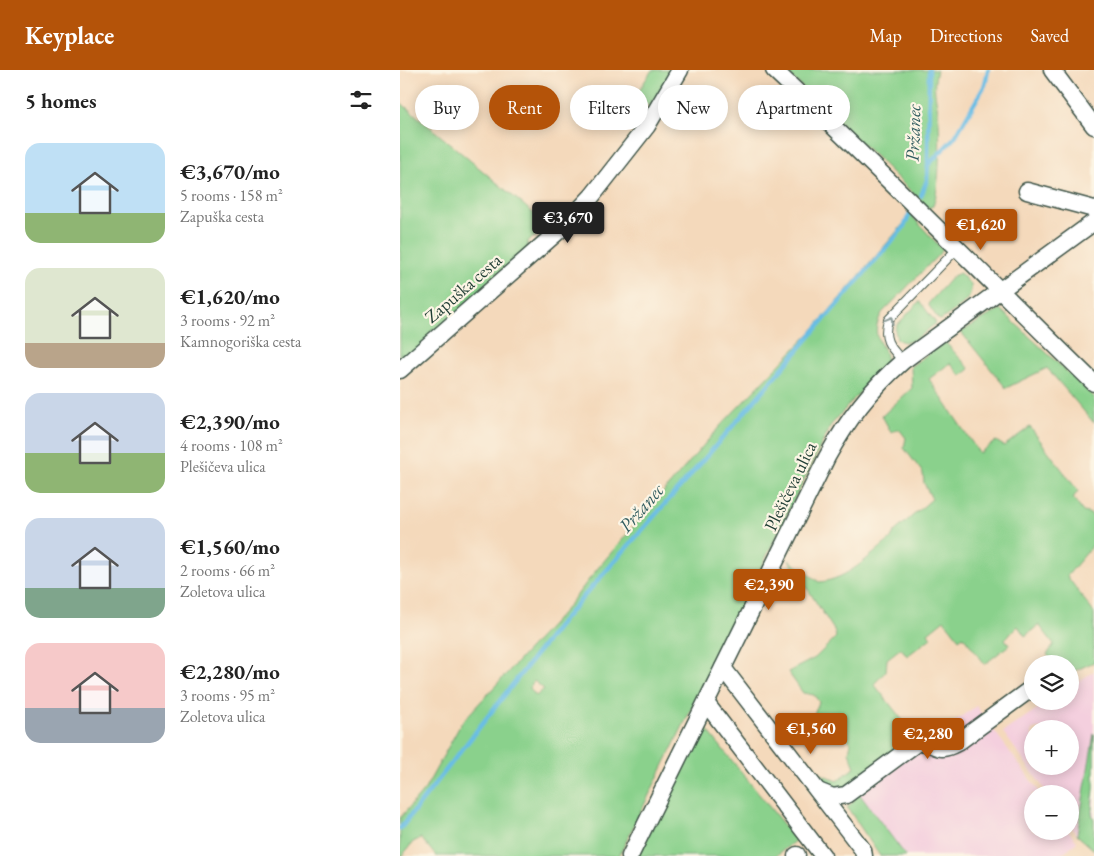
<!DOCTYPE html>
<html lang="en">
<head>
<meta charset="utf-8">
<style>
	body { margin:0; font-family:"EB Garamond",serif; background:#f6f6f6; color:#222; height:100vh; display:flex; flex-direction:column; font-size:19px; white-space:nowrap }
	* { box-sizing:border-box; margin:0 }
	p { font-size:16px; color:#767676 }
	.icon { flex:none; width:28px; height:28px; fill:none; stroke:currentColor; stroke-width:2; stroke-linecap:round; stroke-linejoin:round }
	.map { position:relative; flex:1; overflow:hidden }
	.sheet { display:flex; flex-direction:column; background:#fff; width:400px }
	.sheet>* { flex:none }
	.hud { position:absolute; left:15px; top:15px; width:475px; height:45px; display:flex; gap:10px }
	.buttons { position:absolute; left:624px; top:585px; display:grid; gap:10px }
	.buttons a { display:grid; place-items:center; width:55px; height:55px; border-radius:50%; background:#fff; box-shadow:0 2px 12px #0003; font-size:25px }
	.price { position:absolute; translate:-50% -42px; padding:0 11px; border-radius:5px; background:#b45309; color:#fff; font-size:16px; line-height:32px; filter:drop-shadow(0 1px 2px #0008) }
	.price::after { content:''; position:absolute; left:50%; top:30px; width:15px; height:11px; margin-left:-8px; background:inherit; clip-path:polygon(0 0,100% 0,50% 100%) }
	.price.current { background:#222; color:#fff }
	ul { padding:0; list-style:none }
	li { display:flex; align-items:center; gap:15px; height:125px; padding:0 25px }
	li span { display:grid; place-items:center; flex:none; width:140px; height:100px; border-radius:15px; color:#555 }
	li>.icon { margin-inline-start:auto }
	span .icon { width:60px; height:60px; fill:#fffc; stroke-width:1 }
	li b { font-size:21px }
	h2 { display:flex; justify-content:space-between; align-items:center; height:60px; padding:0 25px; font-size:21px }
	.pill { padding:0 18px; border-radius:22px; background:#fff; box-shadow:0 2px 12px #0003; font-size:18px; line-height:45px }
	.pill.current { background:#b45309; color:#fff }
	header { display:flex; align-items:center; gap:30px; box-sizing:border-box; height:70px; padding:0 25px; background:#b45309; color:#fff }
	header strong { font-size:24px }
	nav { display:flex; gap:28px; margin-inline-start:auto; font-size:18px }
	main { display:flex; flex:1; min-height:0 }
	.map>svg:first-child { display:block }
	.built { fill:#f4cfde; fill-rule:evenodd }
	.green { fill:#8ad18c; stroke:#548760; fill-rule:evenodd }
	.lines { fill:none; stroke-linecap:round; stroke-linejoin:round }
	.stream { stroke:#69bde5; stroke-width:4.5 }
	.lane-casing { stroke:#3f5448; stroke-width:10 }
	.street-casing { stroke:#3f5448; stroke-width:19 }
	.lane { stroke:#fff; stroke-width:8 }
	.street { stroke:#fff; stroke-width:16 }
	.oneway { stroke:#8f9e9a }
	.labels { text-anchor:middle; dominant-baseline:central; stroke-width:4.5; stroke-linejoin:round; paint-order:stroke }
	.street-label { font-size:18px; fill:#1f3d34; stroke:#fcf5e5 }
	.water-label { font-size:19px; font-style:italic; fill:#325d60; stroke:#fcf5e5 }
</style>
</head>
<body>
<header>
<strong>Keyplace</strong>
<nav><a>Map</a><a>Directions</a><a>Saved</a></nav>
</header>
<main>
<section class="sheet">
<h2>5 homes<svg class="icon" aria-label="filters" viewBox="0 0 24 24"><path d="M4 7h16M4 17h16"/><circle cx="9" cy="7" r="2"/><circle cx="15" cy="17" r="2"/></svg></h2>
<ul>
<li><span style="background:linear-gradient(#bfe0f5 70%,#8fb573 0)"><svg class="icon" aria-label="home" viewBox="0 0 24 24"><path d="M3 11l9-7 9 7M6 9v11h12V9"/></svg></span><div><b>€3,670/mo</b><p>5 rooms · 158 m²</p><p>Zapuška cesta</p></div></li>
<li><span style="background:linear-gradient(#dfe7d0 75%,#b9a48a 0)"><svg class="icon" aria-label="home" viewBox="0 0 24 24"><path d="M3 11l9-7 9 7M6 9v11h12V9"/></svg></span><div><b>€1,620/mo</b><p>3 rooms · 92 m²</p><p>Kamnogoriška cesta</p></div></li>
<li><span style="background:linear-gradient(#c9d6e8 60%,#8fb573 0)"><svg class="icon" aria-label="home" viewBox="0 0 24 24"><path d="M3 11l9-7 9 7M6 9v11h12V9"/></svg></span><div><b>€2,390/mo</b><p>4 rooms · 108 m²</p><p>Plešičeva ulica</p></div></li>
<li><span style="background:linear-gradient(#c9d6e8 70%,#7fa58c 0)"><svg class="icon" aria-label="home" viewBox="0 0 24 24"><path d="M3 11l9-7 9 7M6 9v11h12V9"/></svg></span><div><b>€1,560/mo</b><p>2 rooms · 66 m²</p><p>Zoletova ulica</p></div></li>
<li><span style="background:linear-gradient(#f6c9c9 65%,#9aa5b1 0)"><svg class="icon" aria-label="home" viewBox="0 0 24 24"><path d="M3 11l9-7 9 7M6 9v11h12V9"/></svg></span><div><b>€2,280/mo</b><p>3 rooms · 95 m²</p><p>Zoletova ulica</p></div></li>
</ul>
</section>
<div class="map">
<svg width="694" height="786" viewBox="0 0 694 786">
	<rect width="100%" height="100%" fill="#fcf5e5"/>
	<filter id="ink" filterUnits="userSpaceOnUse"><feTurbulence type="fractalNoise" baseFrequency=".02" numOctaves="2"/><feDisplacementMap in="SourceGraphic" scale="10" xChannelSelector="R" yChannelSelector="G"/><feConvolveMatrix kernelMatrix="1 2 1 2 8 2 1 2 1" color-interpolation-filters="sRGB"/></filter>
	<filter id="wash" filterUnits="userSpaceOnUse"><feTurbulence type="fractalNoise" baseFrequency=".0096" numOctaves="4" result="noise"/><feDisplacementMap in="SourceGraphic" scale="20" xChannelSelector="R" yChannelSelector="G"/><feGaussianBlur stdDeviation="1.12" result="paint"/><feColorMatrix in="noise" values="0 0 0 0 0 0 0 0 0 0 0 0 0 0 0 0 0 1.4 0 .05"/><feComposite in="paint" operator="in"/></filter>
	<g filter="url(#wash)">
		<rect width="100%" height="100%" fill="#f4d9bb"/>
		<g class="built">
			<path d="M694,601V780L677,765L670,755V724H648L603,662L649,631H670V617ZM632,659H670V696H632Z"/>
			<polygon points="576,636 641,724 632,724 632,761 669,761 677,772 659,786 506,786 458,722"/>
		</g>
		<g class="green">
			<polygon points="252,0 273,0 250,37 236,25"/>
			<path d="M384,0H537C532,19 536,25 538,42C541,62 540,119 533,136L528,138L476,87Z"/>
			<polygon points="0,32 150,157 128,171 127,182 0,295"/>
			<path d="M511,145L543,180L482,243C466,270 490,277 486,293L431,355L219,786H36L21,768L13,772L2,786H0V748L25,719L62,652L166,539L198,498L321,355L412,261ZM134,611L144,619L136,626L129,618Z"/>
			<path d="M560,203L571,215C574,231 552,241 541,250L538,249L528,234L553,206Z"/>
			<path d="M519,232L521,233L536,253C525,261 511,279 497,269L495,260L497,255Z"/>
			<polygon points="600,239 694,327 694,353 647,298 606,318 561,262"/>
			<path d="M545,272L570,299L561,306L550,293L529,309L579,383L596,371L604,376L630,357L678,421L673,428L683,442L691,444L694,448V474L667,506L694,543V592L670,603V594H656L647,585L654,574L639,555L625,566L618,556L605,569L609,575L585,594L563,566L559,569L544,550L528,563L531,568L507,586L501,578L487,589L486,601L474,614L515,666L443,720L430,721L420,712L422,704L437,711L455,697L449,682L451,673L445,665L432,668L414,644L419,632L414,625L403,623L388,602L415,588L436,567L434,560L389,490L419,512C447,510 469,486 491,469L494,462L532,429L524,413L523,403L504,378L506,368L499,359L491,362L482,346L512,318L511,296Z"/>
			<polygon points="305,657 396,770 376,786 236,786 298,658"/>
			<polygon points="694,664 694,719 692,736 692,743 694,750 694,780 677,765"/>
			<polygon points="458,722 506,786 480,786 447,737 453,732"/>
		</g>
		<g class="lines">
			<g class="stream">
				<polyline points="529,94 555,67 585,15 588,0"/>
				<polyline points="521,126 527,110 528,95 529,0"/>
				<polyline points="0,759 163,550 294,401 504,157 510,143"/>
			</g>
		</g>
	</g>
	<g filter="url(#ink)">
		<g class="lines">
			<defs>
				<path id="lane" d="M503,291C490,277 482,270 488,250L557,179"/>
				<g id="street">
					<path d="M374,0C483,102 587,209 694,313"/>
					<polyline points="652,0 694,56"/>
					<polyline points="627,121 694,139"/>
					<polyline points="0,300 162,158 192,126 247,56 280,0"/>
					<polyline points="323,598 463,780 464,786"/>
					<polyline points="306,633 423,786"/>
					<path d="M418,721L433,727L446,725L518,672C538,672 535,685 557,673L632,618"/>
					<path d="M230,786L427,387C448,349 470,320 503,291L694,152"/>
					<polyline points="396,786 397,785"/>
				</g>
			</defs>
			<use href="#lane" class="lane-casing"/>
			<use href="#street" class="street-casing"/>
			<use href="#lane" class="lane"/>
			<use href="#street" class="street"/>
		</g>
		<defs><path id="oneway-chevron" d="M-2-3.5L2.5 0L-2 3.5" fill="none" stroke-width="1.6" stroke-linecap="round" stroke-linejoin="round" transform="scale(1.25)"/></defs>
		<use class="oneway" href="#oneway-chevron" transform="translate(490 250) rotate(-61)"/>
	</g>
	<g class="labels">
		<g class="street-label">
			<text transform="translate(63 218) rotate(-41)">Zapuška cesta</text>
			<text transform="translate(390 416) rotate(-64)">Plešičeva ulica</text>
		</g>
		<g class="water-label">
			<text transform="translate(513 63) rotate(-88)">Pržanec</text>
			<text transform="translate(241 438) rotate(-49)">Pržanec</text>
		</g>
	</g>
</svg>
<div class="buttons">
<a><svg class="icon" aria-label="layers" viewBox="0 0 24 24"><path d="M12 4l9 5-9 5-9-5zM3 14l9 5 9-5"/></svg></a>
<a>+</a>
<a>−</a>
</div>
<b class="price current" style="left:168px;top:174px">€3,670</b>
<b class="price" style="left:581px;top:181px">€1,620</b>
<b class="price" style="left:369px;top:541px">€2,390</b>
<b class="price" style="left:411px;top:685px">€1,560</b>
<b class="price" style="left:528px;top:690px">€2,280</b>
<div class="hud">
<a class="pill">Buy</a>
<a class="pill current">Rent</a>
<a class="pill">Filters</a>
<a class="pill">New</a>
<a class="pill">Apartment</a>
</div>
</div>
</main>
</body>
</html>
